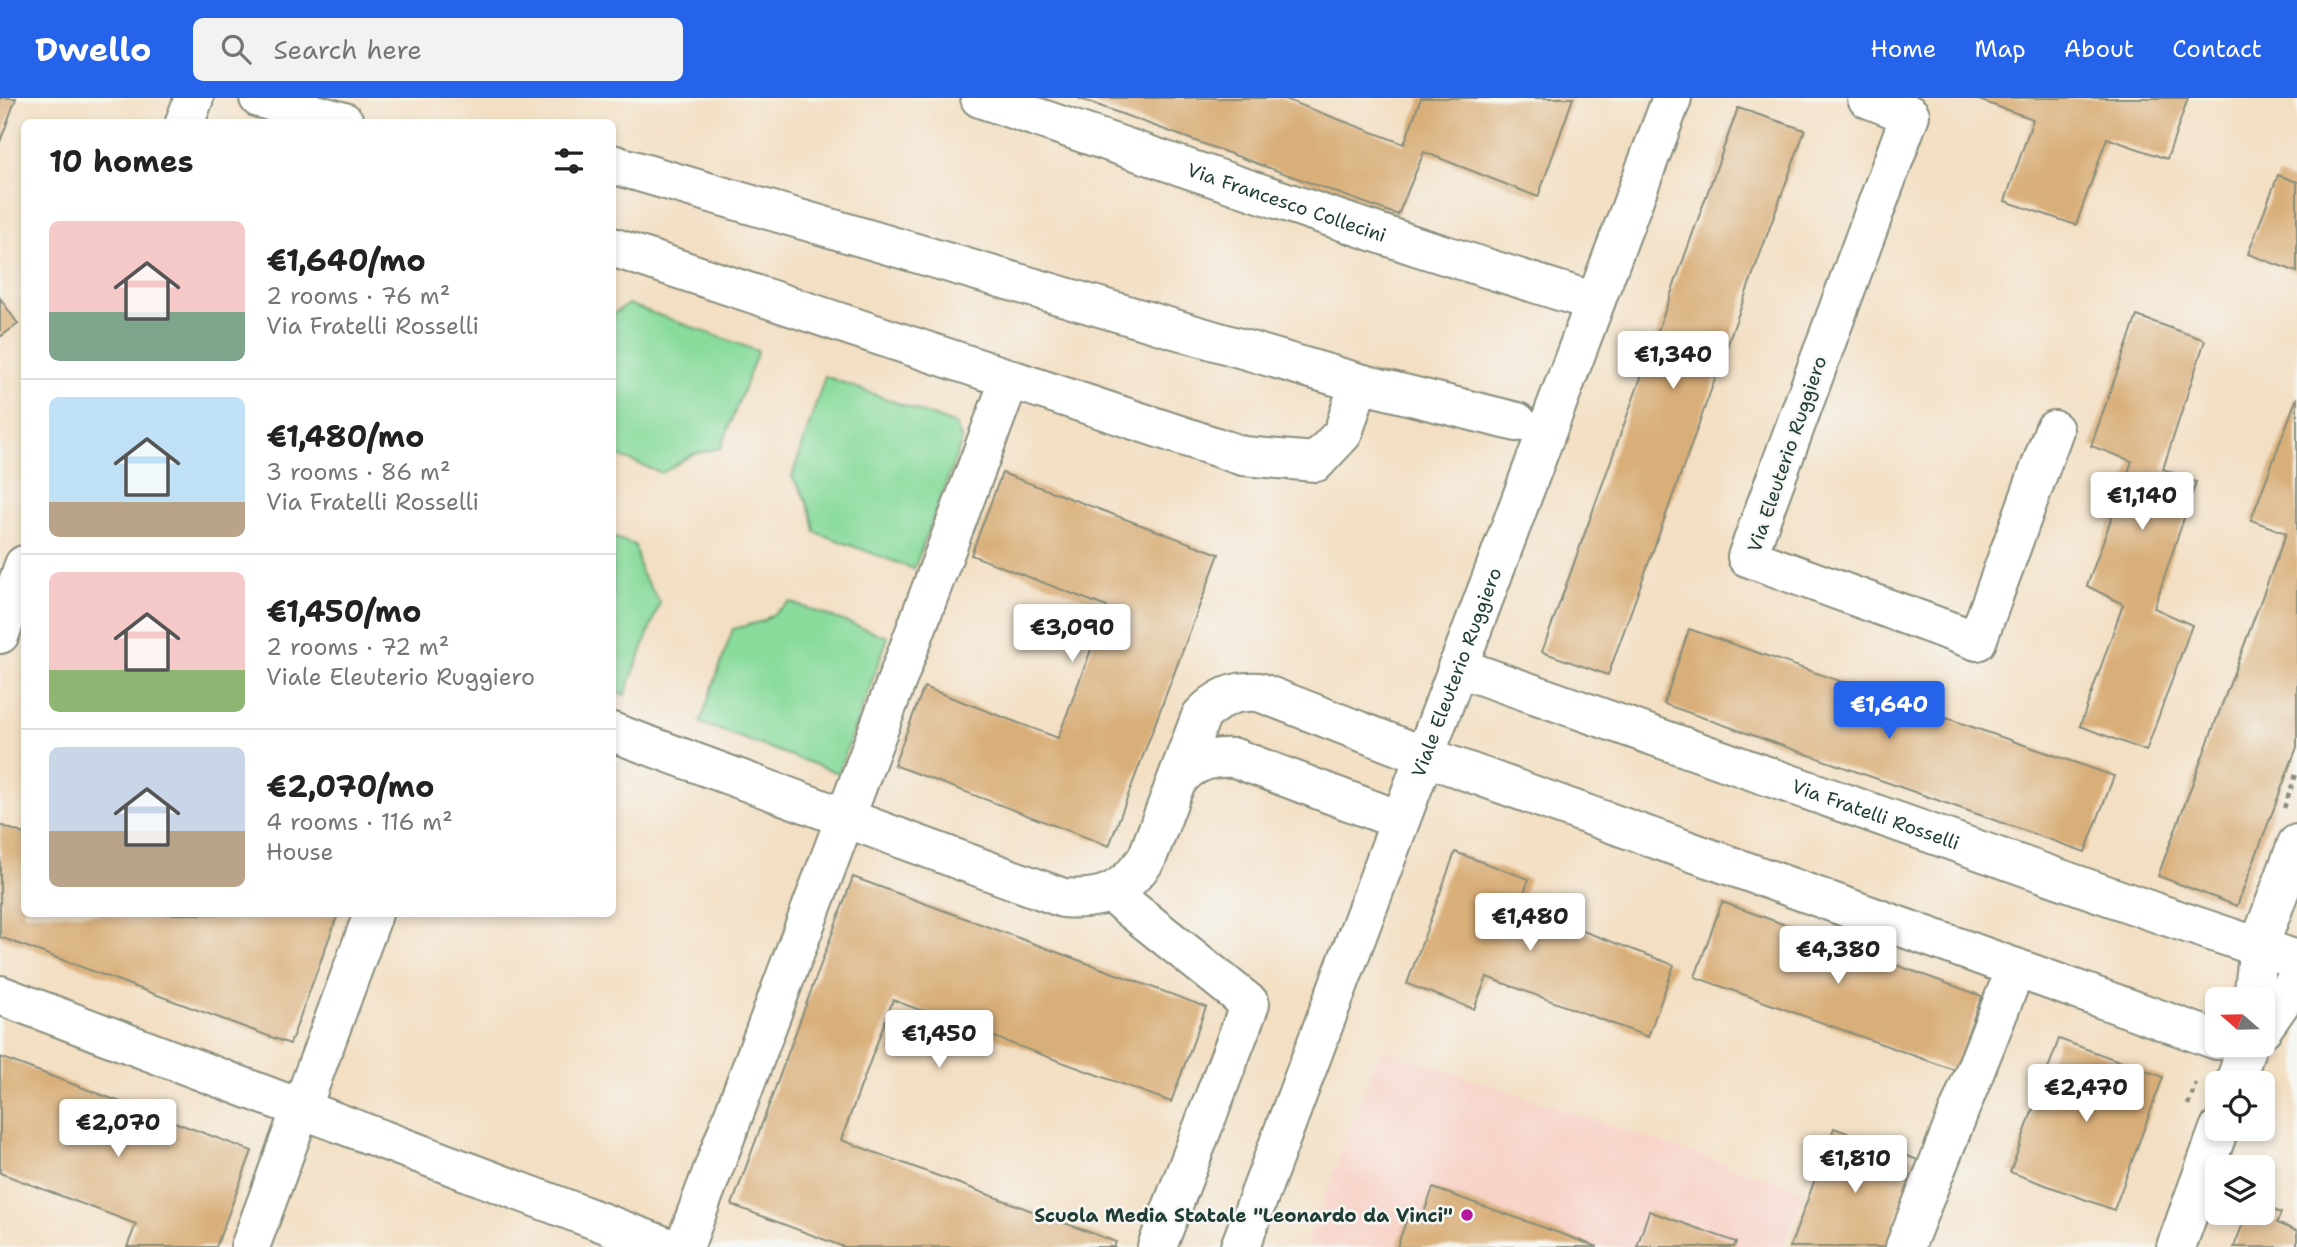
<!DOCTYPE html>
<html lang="en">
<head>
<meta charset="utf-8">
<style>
	body { margin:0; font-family:"Shantell Sans",sans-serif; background:#f2f2f2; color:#222; height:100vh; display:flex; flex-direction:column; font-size:26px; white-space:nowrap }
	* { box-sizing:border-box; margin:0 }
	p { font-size:23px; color:#767676 }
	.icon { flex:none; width:38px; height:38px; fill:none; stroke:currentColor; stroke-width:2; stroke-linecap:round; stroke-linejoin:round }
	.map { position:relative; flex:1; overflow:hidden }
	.details { position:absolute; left:21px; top:21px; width:595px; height:798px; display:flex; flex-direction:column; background:#fff; border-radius:10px; box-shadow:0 4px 10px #0003 }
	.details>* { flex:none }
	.needle { width:46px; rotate:290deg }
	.controls { position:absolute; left:2205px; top:889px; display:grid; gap:14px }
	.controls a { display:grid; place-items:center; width:70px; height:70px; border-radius:10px; background:#fff; box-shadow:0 4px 10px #0003; font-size:35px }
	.price { position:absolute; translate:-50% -60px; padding:0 16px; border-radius:7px; background:#fff; color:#222; font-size:23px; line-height:46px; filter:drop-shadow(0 2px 4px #0008) }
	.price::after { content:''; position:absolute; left:50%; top:42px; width:21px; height:16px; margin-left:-10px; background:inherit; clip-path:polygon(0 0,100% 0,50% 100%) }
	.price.selected { background:#2563eb; color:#fff }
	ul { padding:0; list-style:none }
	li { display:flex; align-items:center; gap:21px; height:175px; padding:0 28px }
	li+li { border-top:2px solid #e0e0e0 }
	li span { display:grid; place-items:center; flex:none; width:196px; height:140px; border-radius:10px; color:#555 }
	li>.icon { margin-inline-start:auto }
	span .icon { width:84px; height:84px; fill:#fffc; stroke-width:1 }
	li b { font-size:30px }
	h2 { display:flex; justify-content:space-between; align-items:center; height:84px; padding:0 28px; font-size:30px }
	header { display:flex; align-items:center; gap:42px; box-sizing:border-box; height:98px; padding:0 35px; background:#2563eb; color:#fff }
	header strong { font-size:33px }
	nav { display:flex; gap:38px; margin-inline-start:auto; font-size:24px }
	.search { width:490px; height:63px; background:#f2f2f2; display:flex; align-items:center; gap:18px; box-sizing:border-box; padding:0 24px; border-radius:10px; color:#767676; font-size:26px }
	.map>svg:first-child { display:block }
	.built { fill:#f7d1c6 }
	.green { fill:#89db9c; stroke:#548c68; stroke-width:2 }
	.building { fill:#d9af79 }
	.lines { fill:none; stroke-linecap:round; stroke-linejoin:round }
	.minor-casing { stroke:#898e7c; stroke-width:42 }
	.path { stroke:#898e7c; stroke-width:4.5; stroke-dasharray:5 5; stroke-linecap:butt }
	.minor { stroke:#fff; stroke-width:38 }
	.poi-dot { fill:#b5179e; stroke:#f6f6f2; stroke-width:2.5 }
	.labels { text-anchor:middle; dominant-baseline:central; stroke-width:5; stroke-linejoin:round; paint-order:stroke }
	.street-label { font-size:19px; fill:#1f3d34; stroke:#f6f6f2 }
	.poi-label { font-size:19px; font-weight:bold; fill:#1f3d34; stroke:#f6f6f2; text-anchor:end }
</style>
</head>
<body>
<header>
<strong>Dwello</strong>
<div class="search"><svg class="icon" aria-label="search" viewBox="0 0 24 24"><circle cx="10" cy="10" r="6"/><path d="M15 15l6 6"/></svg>Search here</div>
<nav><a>Home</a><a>Map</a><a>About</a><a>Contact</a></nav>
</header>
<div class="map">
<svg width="2297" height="1149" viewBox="0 0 2297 1149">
	<rect width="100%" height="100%" fill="#f6f6f2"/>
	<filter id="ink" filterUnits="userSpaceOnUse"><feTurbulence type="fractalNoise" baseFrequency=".0143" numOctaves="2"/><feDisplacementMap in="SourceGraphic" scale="14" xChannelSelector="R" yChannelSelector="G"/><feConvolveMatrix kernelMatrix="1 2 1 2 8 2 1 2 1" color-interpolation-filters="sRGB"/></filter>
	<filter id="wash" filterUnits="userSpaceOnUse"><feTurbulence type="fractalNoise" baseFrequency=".00686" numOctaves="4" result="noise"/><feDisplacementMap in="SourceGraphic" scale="28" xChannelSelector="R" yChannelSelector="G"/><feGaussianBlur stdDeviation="1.57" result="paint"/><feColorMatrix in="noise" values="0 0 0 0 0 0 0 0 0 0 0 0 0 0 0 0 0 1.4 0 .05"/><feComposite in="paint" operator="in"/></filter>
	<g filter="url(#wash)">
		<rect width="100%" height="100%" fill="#f3dfc3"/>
		<polygon class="built" points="1380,950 1804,1093 1783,1149 1306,1149"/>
		<g class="green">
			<polygon points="628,206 758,253 721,350 693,356 662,375 613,356 613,216"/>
			<path d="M825,278L956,327L962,343L914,471L815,434C812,413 804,395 792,379Z"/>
			<polygon points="612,439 635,447 641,475 660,504 625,597 613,593"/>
			<polygon points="790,504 888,539 838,675 700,625 733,531 763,523"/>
		</g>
		<g id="blocks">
			<g class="building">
				<polygon points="0,0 16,0 0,44"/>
				<polygon points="1078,0 1282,0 1404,46 1421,0 1573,0 1538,99 1424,54 1398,117"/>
				<polygon points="1973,0 2188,0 2167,61 2107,40 2076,127 2005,103 2033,21"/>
				<polygon points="1738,10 1805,32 1608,577 1542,554"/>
				<polygon points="2278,77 2297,84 2297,174 2248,156"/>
				<polygon points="0,200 18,226 0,239"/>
				<polygon points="2137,218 2205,242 2163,371 2196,384 2154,510 2192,527 2146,653 2080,628 2123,506 2087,488 2132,363 2091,348"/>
				<polygon points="2297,299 2297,649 2237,808 2158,778 2286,435 2251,422"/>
				<polygon points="1002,375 1219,456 1109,748 894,667 924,589 1058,640 1107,509 971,457"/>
				<polygon points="1689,531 2114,678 2085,754 1664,606"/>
				<polygon points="0,727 24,736 24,816 240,816 250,819 252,816 338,816 290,946 0,839"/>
				<polygon points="1455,754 1529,781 1519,809 1674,867 1648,939 1487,879 1474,911 1407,886"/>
				<polygon points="853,779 1206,909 1171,1004 893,902 841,1042 1116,1144 1114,1149 844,1149 732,1107"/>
				<polygon points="1722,804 1982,898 1954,972 1695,879"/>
				<polygon points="2059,941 2163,979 2114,1112 2010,1074"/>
				<polygon points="0,959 252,1053 216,1149 127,1149 136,1126 0,1075"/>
				<polygon points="1834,1030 1918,1062 1886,1149 1790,1149"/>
				<polygon points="1433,1090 1598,1149 1397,1149 1409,1115 1422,1120"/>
				<polygon points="2263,1107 2281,1115 2277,1125 2297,1133 2297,1149 2234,1149 2247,1115 2263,1115"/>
				<polygon points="1649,1113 1736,1144 1734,1149 1637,1149"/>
			</g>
		</g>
	</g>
	<g filter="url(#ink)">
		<use href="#blocks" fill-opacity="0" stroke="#898e7c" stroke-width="2"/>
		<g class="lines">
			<defs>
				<g id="minor">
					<polyline points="259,0 344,24"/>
					<path id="s1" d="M980,0L1416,148L1595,204"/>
					<polyline points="1867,0 1910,17 1747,459 1977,543 2054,332"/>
					<polyline points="185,24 194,0"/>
					<polyline points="612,66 1359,285 1343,335 1316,364 1243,358 612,149"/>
					<polyline points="1359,285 1517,324"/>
					<polyline points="0,536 24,467"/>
					<path id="s2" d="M1457,569L2163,817L2297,862"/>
					<path d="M612,634L1063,800C1104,803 1123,794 1147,760L1201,618C1218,600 1234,592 1259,594L1424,658L2217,942"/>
					<path d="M1174,689C1186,665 1210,658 1235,660L1399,722"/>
					<polyline points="1111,795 1250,906 1157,1149"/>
					<polyline points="0,897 667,1149"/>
					<polyline points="2253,901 2259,848 2297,746"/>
					<polyline points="2263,930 2297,881"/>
					<polyline points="2235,985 2247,947"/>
					<polyline points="250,1149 373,816"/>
					<polyline points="684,1149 1010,281"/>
					<path id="s3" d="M1240,1149L1672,0"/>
					<polyline points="1905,1149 2016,870"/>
					<polyline points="2176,1149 2219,1031"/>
				</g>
			</defs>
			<use href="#minor" class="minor-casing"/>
			<g class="path">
				<polyline points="2284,710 2297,674"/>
				<polyline points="2188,1007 2196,985"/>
			</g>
			<use href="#minor" class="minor"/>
		</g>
	</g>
	<circle class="poi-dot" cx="1467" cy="1117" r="7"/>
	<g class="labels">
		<g class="street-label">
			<text stroke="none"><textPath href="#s1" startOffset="324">Via Francesco Collecini</textPath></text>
			<text transform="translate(1787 356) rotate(-71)">Via Eleuterio Ruggiero</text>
			<text stroke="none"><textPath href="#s3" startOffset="614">Viale Eleuterio Ruggiero</textPath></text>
			<text stroke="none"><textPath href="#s2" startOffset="444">Via Fratelli Rosselli</textPath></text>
		</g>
		<g class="poi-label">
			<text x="1453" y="1117">Scuola Media Statale "Leonardo da Vinci"</text>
		</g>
	</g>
</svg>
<div class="controls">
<a><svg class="needle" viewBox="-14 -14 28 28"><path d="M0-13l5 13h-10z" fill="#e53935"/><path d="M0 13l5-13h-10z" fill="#767676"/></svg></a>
<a><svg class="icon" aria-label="locate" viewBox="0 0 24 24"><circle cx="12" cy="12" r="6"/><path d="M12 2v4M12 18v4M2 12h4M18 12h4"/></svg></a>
<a><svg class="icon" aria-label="layers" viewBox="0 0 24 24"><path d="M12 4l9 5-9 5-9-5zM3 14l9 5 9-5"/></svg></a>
</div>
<b class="price" style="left:1673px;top:293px">€1,340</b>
<b class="price" style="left:2142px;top:434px">€1,140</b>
<b class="price" style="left:1072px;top:566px">€3,090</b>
<b class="price selected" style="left:1889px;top:643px">€1,640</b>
<b class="price" style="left:1530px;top:855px">€1,480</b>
<b class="price" style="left:1838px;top:888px">€4,380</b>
<b class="price" style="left:939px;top:972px">€1,450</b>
<b class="price" style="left:2086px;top:1026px">€2,470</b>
<b class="price" style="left:118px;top:1061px">€2,070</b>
<b class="price" style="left:1855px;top:1097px">€1,810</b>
<section class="details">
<h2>10 homes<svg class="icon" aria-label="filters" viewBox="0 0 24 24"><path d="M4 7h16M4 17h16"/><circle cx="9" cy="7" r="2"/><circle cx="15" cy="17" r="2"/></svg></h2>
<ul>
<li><span style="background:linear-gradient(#f6c9c9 65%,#7fa58c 0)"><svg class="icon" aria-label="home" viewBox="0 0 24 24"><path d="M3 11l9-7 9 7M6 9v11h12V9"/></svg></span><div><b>€1,640/mo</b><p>2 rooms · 76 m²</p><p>Via Fratelli Rosselli</p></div></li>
<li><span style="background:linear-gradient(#bfe0f5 75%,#b9a48a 0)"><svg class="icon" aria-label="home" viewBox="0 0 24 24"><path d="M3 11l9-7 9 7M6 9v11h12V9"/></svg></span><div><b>€1,480/mo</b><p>3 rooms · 86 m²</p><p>Via Fratelli Rosselli</p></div></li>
<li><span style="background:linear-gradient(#f6c9c9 70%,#8fb573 0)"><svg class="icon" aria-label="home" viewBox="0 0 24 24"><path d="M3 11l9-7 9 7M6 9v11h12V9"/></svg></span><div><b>€1,450/mo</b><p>2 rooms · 72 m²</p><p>Viale Eleuterio Ruggiero</p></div></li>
<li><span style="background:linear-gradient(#c9d6e8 60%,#b9a48a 0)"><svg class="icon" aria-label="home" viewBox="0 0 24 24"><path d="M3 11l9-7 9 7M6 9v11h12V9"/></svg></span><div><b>€2,070/mo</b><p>4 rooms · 116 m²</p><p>House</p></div></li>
</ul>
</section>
</div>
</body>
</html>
